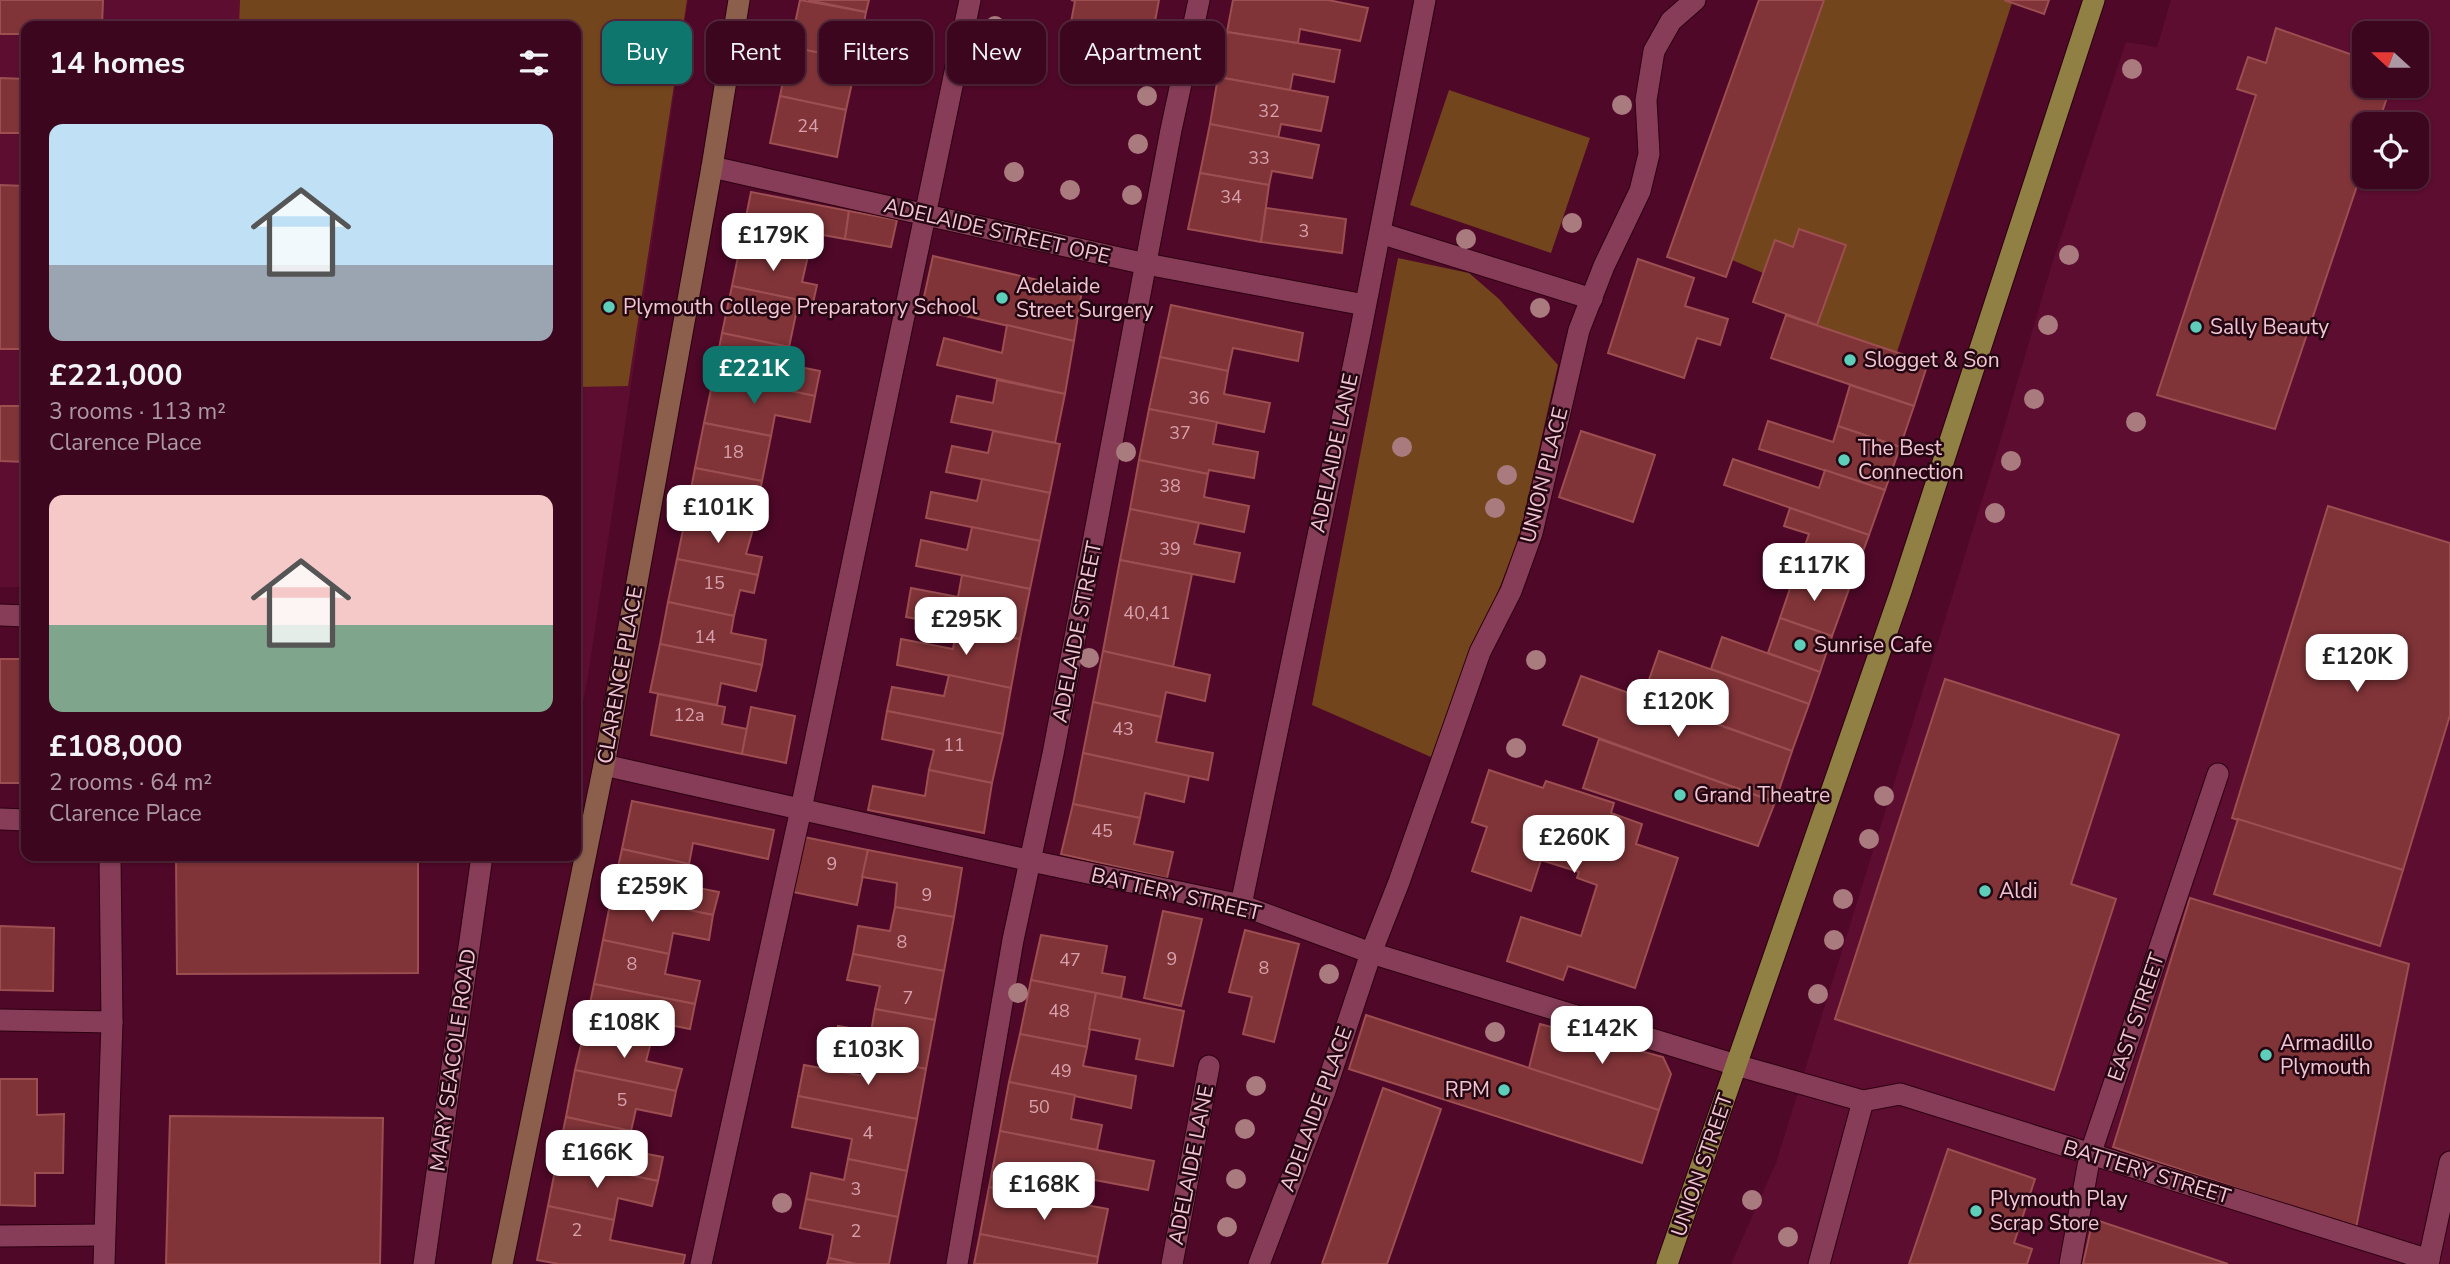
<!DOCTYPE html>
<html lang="en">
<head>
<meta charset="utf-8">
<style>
	body { margin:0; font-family:"Nunito Sans",sans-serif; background:#420f27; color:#f1f3f6; height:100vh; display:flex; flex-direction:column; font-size:26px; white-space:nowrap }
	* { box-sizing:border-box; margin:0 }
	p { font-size:23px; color:#ac99a4 }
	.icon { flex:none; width:38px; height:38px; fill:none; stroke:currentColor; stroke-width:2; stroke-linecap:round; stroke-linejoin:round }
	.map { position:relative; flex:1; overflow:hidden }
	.sheet { position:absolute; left:21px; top:21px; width:560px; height:840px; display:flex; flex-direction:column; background:#3b061e; border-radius:14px; box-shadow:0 2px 5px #0004,0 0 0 2px #54273c }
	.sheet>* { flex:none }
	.hud { position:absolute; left:602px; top:21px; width:665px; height:63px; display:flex; gap:14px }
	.needle { width:46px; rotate:291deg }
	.fabs { position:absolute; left:2352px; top:21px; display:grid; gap:14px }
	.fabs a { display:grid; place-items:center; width:77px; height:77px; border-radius:14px; background:#3b061e; box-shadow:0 2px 5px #0004,0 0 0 2px #54273c; font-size:35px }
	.price { position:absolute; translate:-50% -60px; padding:0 16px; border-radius:14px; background:#fff; color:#222; font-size:23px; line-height:46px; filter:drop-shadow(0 2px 4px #0008) }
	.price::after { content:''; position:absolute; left:50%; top:42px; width:21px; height:16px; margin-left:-10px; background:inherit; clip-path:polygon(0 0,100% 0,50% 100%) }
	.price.selected { background:#0f766e; color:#fff }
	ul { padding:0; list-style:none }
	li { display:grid; align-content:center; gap:14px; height:371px; padding:0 28px }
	li span { display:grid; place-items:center; height:217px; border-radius:14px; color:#555 }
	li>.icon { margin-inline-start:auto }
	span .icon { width:126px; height:126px; fill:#fffc; stroke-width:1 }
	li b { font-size:30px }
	h2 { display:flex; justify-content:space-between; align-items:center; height:84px; padding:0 28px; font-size:30px }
	.pill { padding:0 24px; border-radius:14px; background:#3b061e; box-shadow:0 2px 5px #0004,0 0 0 2px #54273c; font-size:24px; line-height:63px }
	.pill.selected { background:#0f766e; color:#fff }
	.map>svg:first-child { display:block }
	.built { fill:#5d0d30; fill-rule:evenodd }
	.green { fill:#73451d }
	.building { fill:#803438; stroke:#9c4e50; stroke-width:2 }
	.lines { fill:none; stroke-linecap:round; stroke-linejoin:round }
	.lane-casing { stroke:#2c0011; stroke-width:23 }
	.street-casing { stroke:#2c0011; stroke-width:23 }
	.secondary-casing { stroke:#2c0011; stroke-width:23 }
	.primary-casing { stroke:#2c0011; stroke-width:23 }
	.lane { stroke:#873d57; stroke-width:21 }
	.street { stroke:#873d57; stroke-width:21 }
	.secondary { stroke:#8c5f4d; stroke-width:21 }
	.primary { stroke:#908043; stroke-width:21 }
	.tree { fill:#a97b7f }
	.poi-dot { fill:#5dceb9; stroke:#240712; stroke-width:2.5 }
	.labels { text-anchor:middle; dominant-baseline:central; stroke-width:5; stroke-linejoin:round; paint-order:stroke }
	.number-label { font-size:18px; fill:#d6a1ac }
	.street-label { font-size:21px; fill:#f2c5d2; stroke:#240712 }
	.poi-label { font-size:21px; fill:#f2c5d2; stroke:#240712; text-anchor:start }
</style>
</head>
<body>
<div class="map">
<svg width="2450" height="1264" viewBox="0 0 2450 1264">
	<rect width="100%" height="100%" fill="#4f0828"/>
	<g class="built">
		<polygon points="0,0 688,0 588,676 576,739 576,26 26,26 26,587 0,587"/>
		<path d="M2171,0H2450V1264H1731L1776,1163L1996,455L2051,267L2126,42L2157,47ZM2364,33H2417V86H2364ZM2364,124H2417V177H2364Z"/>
	</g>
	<g class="green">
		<polygon points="240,0 687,0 628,386 576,387 576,26 239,26"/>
		<polygon points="1824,0 2003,0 2012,3 1897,352 1817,325 1845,245 1800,229 1793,247 1775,241 1763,273 1732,260"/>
		<polygon points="1449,90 1590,138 1551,253 1410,205"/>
		<polygon points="1398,258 1469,273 1499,299 1558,365 1518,542 1431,757 1312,705"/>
	</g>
	<g class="building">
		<polygon points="0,0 103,0 102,26 26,26 26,34 0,34"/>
		<polygon points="800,0 866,12 857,60 790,47"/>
		<polygon points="808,0 869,0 866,12"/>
		<polygon points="1071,0 1159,0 1146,69 1065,54 1075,1"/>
		<polygon points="1233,0 1328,0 1368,8 1360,41 1300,29 1298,43 1227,32"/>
		<polygon points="1759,0 1824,0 1726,277 1667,257"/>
		<polygon points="2004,0 2049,0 2044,14"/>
		<polygon points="2276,28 2364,59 2364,86 2391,86 2378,124 2364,124 2364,165 2275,429 2157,395 2256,95 2237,89 2248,57 2266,63"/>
		<polygon points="1227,32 1340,50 1334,82 1293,74 1290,90 1218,77"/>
		<polygon points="790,47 857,60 846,110 780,96"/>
		<polygon points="1218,77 1328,97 1321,131 1281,124 1278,138 1210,124"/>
		<polygon points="0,78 26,79 26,133 0,133"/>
		<polygon points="780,96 846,110 837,157 770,143"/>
		<polygon points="1210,124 1319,145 1312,178 1272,171 1269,185 1200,173"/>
		<polygon points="1200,173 1269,185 1261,242 1188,229"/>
		<polygon points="26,181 26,349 0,349 0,185 26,186"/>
		<polygon points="751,192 849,211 845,239 812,233 808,256 741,242"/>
		<polygon points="1266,208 1346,219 1342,253 1261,242"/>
		<polygon points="849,211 897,220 891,247 845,239"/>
		<polygon points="1799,229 1846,245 1817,325 1753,302 1775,240 1793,247"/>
		<polygon points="741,242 808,256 802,282 817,285 813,303 732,286"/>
		<polygon points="933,256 1082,290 1074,341 922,306"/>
		<polygon points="1638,259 1694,278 1685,306 1728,319 1720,345 1697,338 1684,378 1608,353"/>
		<polygon points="732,286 799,300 789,347 722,333"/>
		<polygon points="1171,305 1303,333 1298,361 1233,348 1228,371 1160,357"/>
		<polygon points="1786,315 1928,363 1914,406 1771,358"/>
		<polygon points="1007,325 1074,341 1065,394 937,365 944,338 1002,353"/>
		<polygon points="722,333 789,347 785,364 820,371 815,396 714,375"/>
		<polygon points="1160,357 1228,371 1224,394 1270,403 1264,432 1149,409"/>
		<polygon points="714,375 815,396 810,422 775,415 771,436 704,423"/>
		<polygon points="997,380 1065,394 1055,443 951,422 957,396 993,403"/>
		<polygon points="1850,385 1914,406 1900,447 1838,426"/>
		<polygon points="0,406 26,406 26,462 0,461"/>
		<polygon points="1149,409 1217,422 1213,444 1258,452 1254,478 1209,470 1208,474 1139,460"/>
		<polygon points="1768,421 1833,442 1838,426 1900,447 1885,490 1759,449"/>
		<polygon points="704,423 771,436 762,481 695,468"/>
		<polygon points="993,431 1060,444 1050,493 946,472 952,446 988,453"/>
		<polygon points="1581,431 1655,455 1633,522 1559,497"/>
		<polygon points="1733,459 1819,488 1825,470 1885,490 1869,535 1724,485"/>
		<polygon points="1139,460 1208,474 1204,497 1249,506 1244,532 1130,509"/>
		<polygon points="695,468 762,481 753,529 686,515"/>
		<polygon points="982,479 1050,493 1040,541 926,518 931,492 977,501"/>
		<polygon points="2328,506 2450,543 2450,715 2403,870 2232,818"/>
		<polygon points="1790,508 1869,535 1849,589 1796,571 1809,534 1784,526"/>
		<polygon points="1130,509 1199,523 1194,544 1240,553 1234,582 1120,560"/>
		<polygon points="686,515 753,529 746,554 762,557 758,575 677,559"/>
		<polygon points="972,527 1040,541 1030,589 916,566 921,540 967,550"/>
		<polygon points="677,559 758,575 754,593 740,590 734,616 668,602"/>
		<polygon points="1120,560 1192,574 1173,667 1103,651"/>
		<polygon points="1796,571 1849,589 1832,636 1780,618"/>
		<polygon points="962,575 1030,589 1020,639 906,617 911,588 958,597"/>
		<polygon points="668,602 734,616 731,633 766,640 762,665 660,644"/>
		<polygon points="1780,618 1832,636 1820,672 1768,653"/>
		<polygon points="957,627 1020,639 1011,688 897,665 901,639 953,649"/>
		<polygon points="1722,637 1820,672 1809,704 1711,669"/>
		<polygon points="660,644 762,665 756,691 721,683 717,705 650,692"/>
		<polygon points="1103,651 1210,675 1205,701 1166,692 1161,717 1093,702"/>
		<polygon points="1659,651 1809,704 1792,751 1643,697"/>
		<rect x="0" y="659" width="26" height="124"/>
		<polygon points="949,675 1011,688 1003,734 887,711 892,687 944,696"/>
		<polygon points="1581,676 1792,751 1775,802 1563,725"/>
		<polygon points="1945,679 2119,735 2071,884 2116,899 2054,1090 1835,1019"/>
		<polygon points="658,694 725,707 722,724 747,729 742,754 651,735"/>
		<polygon points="1093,702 1161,717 1156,742 1213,753 1208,780 1083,753"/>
		<polygon points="751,707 795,716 786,763 742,754"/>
		<polygon points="887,711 1003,734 992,783 929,770 934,750 882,739"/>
		<polygon points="1599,739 1775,802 1758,846 1583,788"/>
		<polygon points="1083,753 1189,776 1184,802 1145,793 1140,818 1073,804"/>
		<polygon points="929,770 992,783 984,833 868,810 873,786 925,796"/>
		<polygon points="1489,770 1543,788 1546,781 1614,803 1611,813 1642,824 1636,844 1678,858 1635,988 1568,966 1563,980 1507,961 1521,917 1581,936 1597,885 1577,878 1579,872 1541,860 1531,891 1472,871 1487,827 1472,822"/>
		<polygon points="632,801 774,830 768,859 693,843 689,864 622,849"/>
		<polygon points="1073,804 1140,818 1134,844 1173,852 1167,878 1061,854"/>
		<polygon points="2238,819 2403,870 2380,946 2214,894"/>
		<polygon points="804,837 868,850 857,905 793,892"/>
		<polygon points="622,849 689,864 683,885 719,892 713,915 612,894"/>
		<polygon points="868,850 962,868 954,917 895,907 897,883 862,877"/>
		<polygon points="176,856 418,856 418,973 177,974"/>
		<polygon points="612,894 713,915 709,940 673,933 669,954 603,940"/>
		<polygon points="2190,898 2409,964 2356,1228 2113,1147"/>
		<polygon points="895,907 954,917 944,971 853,954 858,926 890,931"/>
		<polygon points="1163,911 1202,919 1181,1006 1144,998"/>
		<polygon points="0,926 54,928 53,991 0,990"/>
		<polygon points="1245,930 1299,944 1274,1042 1243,1034 1252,997 1229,992"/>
		<polygon points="1041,935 1107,946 1102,973 1125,977 1121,998 1031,980"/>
		<polygon points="603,940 669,954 665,974 700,981 695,1004 594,984"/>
		<polygon points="853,954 944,971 935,1020 875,1009 880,986 847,980"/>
		<polygon points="1031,980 1096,993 1087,1047 1020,1034"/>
		<polygon points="594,984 695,1004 690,1029 655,1022 651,1042 585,1028"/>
		<polygon points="1096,993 1184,1011 1173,1066 1136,1059 1140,1039 1089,1029"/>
		<polygon points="875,1009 935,1020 926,1069 833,1051 838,1026 871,1032"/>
		<polygon points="1366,1015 1659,1110 1642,1163 1349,1069"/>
		<polygon points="1540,1024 1663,1057 1671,1074 1659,1110 1529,1068"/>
		<polygon points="585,1028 651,1042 646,1061 682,1069 676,1091 575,1070"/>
		<polygon points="1020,1034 1087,1047 1083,1066 1136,1076 1131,1108 1009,1082"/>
		<polygon points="868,1057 926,1069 917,1119 798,1096 804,1065 864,1076"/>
		<polygon points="575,1070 676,1091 671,1116 636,1109 631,1131 566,1117"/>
		<polygon points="0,1079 37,1079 37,1115 64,1114 63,1173 35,1173 35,1206 0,1205"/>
		<polygon points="1009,1082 1075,1095 1071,1119 1102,1125 1097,1150 1000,1131"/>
		<polygon points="1383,1088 1441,1109 1387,1264 1322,1264"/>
		<polygon points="798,1096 917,1119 907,1171 848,1159 852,1139 792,1127"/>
		<polygon points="170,1116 383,1118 380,1264 166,1264"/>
		<polygon points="566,1117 631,1131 627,1150 663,1157 658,1181 557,1160"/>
		<polygon points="1000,1131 1154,1161 1148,1190 1084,1178 1079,1204 989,1187"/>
		<polygon points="1948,1149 2035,1179 2014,1243 2032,1249 2027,1264 1909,1264"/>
		<polygon points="848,1159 907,1171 898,1217 806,1199 811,1173 844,1180"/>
		<polygon points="557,1160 658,1181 652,1206 618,1198 614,1220 548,1206"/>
		<polygon points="989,1187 1108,1209 1098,1257 980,1234"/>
		<polygon points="806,1199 898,1217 889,1264 856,1264 829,1258 833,1235 800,1228"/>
		<polygon points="548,1206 614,1220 610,1240 685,1255 683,1264 559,1264 537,1260"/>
		<polygon points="2093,1219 2228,1264 2083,1264"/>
		<polygon points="980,1234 1098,1257 1097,1264 974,1264"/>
		<polygon points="829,1258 856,1264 827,1264"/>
	</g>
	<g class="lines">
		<defs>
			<g id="lane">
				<polyline points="0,615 26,616"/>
				<polyline points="0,819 26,820"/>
				<polyline points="1241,905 1360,334 1425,0"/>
				<polyline points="0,1020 112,1022"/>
				<polyline points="1736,1065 1863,1101 1819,1264"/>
				<polyline points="1863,1101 1900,1094 2429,1260"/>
				<polyline points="0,1236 104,1235"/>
				<polyline points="104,1264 112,1022 110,856"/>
				<polyline points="424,1264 482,856"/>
				<polyline points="701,1264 801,809 970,0"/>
				<polyline points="2070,1264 2090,1155 2218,774"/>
			</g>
			<g id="street">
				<polyline points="712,167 1146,264 1365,305"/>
				<polyline points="1380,233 1592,299"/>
				<polyline points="604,765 1031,861 1241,905 1371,953 1736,1065"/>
				<polyline points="957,1264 1013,940 1053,754 1171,130 1199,0"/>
				<polyline points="1172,1264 1209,1066"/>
				<polyline points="1259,1264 1325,1091 1371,953 1399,882 1480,652 1511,591 1532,533 1579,330 1604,266 1640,191 1649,154 1646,100 1654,51 1671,21 1695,0"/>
				<polyline points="2428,1264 2450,1162"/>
			</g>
			<polyline id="secondary" points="502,1264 604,765 712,167 739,0"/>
			<polyline id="primary" points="1667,1264 1901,591 2094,0"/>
		</defs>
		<use href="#lane" class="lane-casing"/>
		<use href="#street" class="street-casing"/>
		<use href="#secondary" class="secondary-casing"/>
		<use href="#primary" class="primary-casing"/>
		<use href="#lane" class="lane"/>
		<use href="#street" class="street"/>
		<use href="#secondary" class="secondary"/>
		<use href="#primary" class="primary"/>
	</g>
	<g class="tree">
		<circle cx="995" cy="26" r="10"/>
		<circle cx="1037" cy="39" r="10"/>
		<circle cx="2132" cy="69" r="10"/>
		<circle cx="1147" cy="96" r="10"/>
		<circle cx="1622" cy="105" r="10"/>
		<circle cx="1138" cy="144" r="10"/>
		<circle cx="1014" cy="172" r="10"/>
		<circle cx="1070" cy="190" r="10"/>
		<circle cx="1132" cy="195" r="10"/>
		<circle cx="1572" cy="223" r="10"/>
		<circle cx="1466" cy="239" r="10"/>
		<circle cx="2069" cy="255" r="10"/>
		<circle cx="1540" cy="308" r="10"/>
		<circle cx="2048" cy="325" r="10"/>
		<circle cx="2034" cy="399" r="10"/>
		<circle cx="2136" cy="422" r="10"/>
		<circle cx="1402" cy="447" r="10"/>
		<circle cx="1126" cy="452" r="10"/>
		<circle cx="2011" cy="461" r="10"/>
		<circle cx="1507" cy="475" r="10"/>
		<circle cx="1495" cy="508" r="10"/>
		<circle cx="1995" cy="513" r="10"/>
		<circle cx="1089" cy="658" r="10"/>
		<circle cx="1536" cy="660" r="10"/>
		<circle cx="1516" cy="748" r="10"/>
		<circle cx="1884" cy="796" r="10"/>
		<circle cx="1869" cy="839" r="10"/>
		<circle cx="1843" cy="899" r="10"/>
		<circle cx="1834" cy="940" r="10"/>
		<circle cx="1329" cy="974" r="10"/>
		<circle cx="1018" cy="993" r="10"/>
		<circle cx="1818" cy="994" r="10"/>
		<circle cx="1495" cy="1032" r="10"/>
		<circle cx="1256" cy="1086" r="10"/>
		<circle cx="1245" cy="1129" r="10"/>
		<circle cx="1236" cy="1179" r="10"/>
		<circle cx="1752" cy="1200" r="10"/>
		<circle cx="782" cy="1203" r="10"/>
		<circle cx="1227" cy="1227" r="10"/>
		<circle cx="1788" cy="1237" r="10"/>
	</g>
	<g class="poi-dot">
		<circle cx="1002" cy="298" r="7"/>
		<circle cx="609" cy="307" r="7"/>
		<circle cx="2196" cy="327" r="7"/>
		<circle cx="1850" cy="360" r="7"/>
		<circle cx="1844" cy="460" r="7"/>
		<circle cx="1800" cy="645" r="7"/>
		<circle cx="1680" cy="795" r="7"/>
		<circle cx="1985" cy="891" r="7"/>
		<circle cx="2266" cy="1055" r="7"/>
		<circle cx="1504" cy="1090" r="7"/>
		<circle cx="1976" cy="1211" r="7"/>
	</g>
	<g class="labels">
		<g class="number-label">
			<text x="1269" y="111">32</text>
			<text x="808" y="126">24</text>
			<text x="1259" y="158">33</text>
			<text x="1231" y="197">34</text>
			<text x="1304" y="231">3</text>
			<text x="1199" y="398">36</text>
			<text x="1180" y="433">37</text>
			<text x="733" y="452">18</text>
			<text x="1170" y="486">38</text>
			<text x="1170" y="549">39</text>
			<text x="714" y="583">15</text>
			<text x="1147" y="613">40,41</text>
			<text x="705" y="637">14</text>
			<text x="689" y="715">12a</text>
			<text x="1123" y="729">43</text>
			<text x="954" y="745">11</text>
			<text x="1102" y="831">45</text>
			<text x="832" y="864">9</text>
			<text x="927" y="895">9</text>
			<text x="902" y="942">8</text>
			<text x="1172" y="959">9</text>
			<text x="1070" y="960">47</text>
			<text x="632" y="964">8</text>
			<text x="1264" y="968">8</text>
			<text x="908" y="998">7</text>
			<text x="1059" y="1011">48</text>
			<text x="1061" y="1071">49</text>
			<text x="622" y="1100">5</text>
			<text x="1039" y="1107">50</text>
			<text x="868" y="1133">4</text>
			<text x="856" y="1189">3</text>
			<text x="577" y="1230">2</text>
			<text x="856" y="1231">2</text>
		</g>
		<g class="street-label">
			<text transform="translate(997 231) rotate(13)">ADELAIDE STREET OPE</text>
			<text transform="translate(1334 453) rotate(-78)">ADELAIDE LANE</text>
			<text transform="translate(1544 475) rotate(-76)">UNION PLACE</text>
			<text transform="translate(1077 632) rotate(-79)">ADELAIDE STREET</text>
			<text transform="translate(620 675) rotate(-80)">CLARENCE PLACE</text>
			<text transform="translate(1176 894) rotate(13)">BATTERY STREET</text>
			<text transform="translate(2136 1017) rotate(-71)">EAST STREET</text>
			<text transform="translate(453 1060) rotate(-82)">MARY SEACOLE ROAD</text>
			<text transform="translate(1316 1109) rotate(-70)">ADELAIDE PLACE</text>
			<text transform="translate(1191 1165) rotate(-79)">ADELAIDE LANE</text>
			<text transform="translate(1702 1165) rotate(-71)">UNION STREET</text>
			<text transform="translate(2147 1172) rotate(17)">BATTERY STREET</text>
		</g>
		<g class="poi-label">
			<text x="1016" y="286">Adelaide<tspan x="1016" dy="24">Street Surgery</tspan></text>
			<text x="623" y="307">Plymouth College Preparatory School</text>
			<text x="2210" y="327">Sally Beauty</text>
			<text x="1864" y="360">Slogget &amp; Son</text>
			<text x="1858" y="448">The Best<tspan x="1858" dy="24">Connection</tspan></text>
			<text x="1814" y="645">Sunrise Cafe</text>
			<text x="1694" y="795">Grand Theatre</text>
			<text x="1999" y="891">Aldi</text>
			<text x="2280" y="1043">Armadillo<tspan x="2280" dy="24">Plymouth</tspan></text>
			<text x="1490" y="1090" text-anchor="end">RPM</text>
			<text x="1990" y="1199">Plymouth Play<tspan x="1990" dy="24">Scrap Store</tspan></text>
		</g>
	</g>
</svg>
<div class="fabs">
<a><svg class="needle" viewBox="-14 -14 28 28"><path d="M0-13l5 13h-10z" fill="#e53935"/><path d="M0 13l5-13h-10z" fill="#ac99a4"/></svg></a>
<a><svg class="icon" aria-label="locate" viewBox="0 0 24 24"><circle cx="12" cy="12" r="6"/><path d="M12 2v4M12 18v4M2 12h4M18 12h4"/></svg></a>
</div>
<b class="price" style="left:773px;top:273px">£179K</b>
<b class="price selected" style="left:754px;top:406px">£221K</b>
<b class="price" style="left:718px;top:545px">£101K</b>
<b class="price" style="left:1814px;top:603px">£117K</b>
<b class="price" style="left:966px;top:657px">£295K</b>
<b class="price" style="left:2357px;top:694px">£120K</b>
<b class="price" style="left:1678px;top:739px">£120K</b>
<b class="price" style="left:1574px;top:875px">£260K</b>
<b class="price" style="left:652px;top:924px">£259K</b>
<b class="price" style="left:624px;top:1060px">£108K</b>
<b class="price" style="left:1602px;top:1066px">£142K</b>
<b class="price" style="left:868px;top:1087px">£103K</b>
<b class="price" style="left:597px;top:1190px">£166K</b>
<b class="price" style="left:1044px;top:1222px">£168K</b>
<div class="hud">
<a class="pill selected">Buy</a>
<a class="pill">Rent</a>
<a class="pill">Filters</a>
<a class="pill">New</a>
<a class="pill">Apartment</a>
</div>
<section class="sheet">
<h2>14 homes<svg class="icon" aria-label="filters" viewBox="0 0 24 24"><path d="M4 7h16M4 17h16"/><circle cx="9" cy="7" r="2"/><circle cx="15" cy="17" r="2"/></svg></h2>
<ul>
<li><span style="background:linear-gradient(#bfe0f5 65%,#9aa5b1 0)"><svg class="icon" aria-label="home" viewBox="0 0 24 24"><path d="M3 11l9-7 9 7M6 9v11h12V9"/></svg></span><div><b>£221,000</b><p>3 rooms · 113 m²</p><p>Clarence Place</p></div></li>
<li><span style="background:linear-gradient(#f6c9c9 60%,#7fa58c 0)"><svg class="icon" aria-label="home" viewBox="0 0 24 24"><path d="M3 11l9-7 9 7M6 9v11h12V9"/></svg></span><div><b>£108,000</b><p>2 rooms · 64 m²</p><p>Clarence Place</p></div></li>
</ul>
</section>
</div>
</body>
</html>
